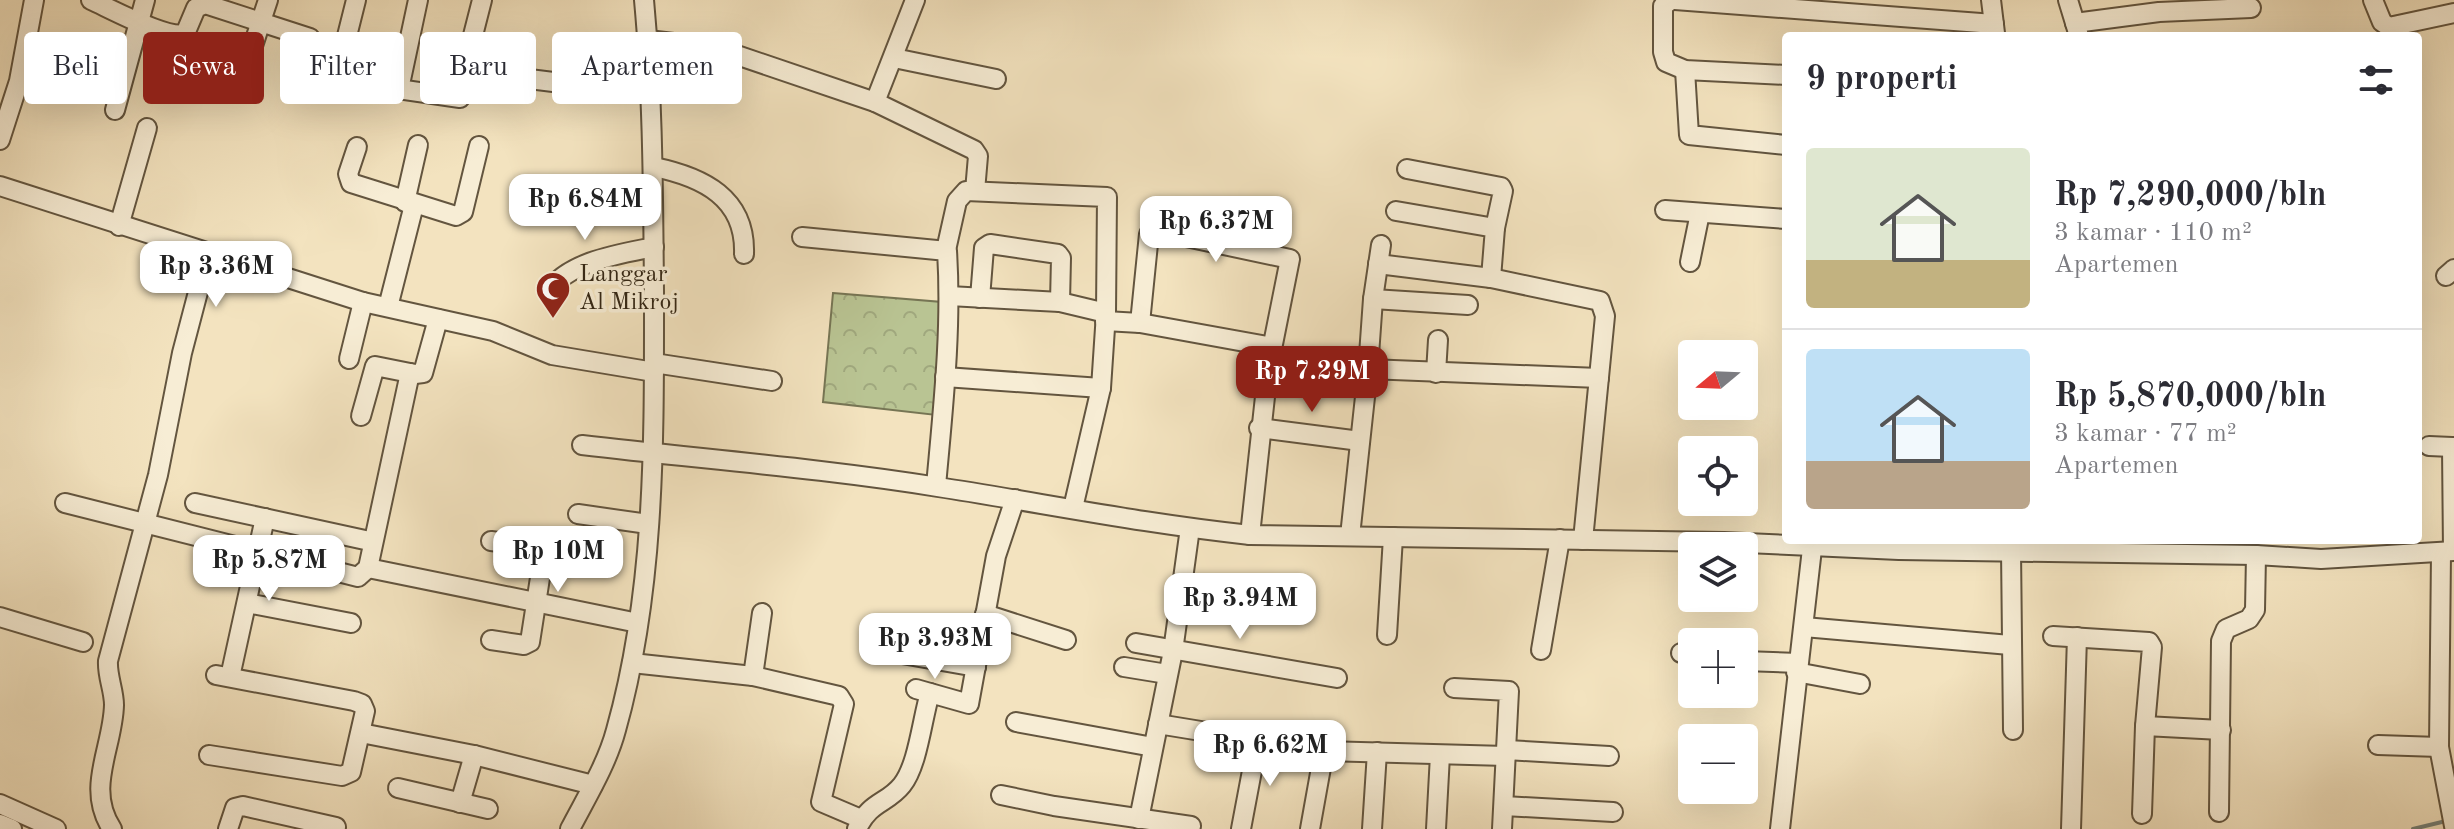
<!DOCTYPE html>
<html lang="id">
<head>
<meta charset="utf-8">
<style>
	body { margin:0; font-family:"Old Standard TT",serif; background:#f7f7f7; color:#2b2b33; height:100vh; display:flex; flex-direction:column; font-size:30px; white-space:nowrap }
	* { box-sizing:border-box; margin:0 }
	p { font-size:26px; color:#7c7c81 }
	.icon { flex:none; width:44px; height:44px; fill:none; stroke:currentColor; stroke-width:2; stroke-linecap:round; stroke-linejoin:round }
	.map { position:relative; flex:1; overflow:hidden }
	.panel { position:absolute; left:1782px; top:32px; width:640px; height:512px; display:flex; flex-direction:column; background:#fff; border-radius:8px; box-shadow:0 8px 32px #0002 }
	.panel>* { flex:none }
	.guide { position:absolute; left:24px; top:32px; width:760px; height:72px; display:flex; gap:16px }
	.needle { width:52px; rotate:251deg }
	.fabs { position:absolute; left:1678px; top:340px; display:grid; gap:16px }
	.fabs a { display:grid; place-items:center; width:80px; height:80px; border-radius:8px; background:#fff; box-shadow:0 8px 32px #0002; font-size:40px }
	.price { position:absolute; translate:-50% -68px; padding:0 18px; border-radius:16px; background:#fff; color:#222; font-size:26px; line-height:52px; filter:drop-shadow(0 2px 4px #0008) }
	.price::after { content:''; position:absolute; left:50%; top:48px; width:24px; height:18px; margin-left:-12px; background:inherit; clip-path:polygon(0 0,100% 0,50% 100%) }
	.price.on { background:#8f2418; color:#fff }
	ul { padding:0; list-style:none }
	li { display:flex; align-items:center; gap:24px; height:200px; padding:0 24px }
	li+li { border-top:2px solid #e1e1e2 }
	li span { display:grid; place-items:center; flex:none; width:224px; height:160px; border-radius:8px; color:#555 }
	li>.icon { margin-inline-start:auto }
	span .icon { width:96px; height:96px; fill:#fffc; stroke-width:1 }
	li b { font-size:34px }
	h2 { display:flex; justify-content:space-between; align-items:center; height:96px; padding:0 24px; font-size:34px }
	.pill { padding:0 28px; border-radius:8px; background:#fff; box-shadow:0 8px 32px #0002; font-size:28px; line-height:72px }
	.pill.on { background:#8f2418; color:#fff }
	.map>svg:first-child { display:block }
	.forest { fill:url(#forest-crowns); stroke:#767554; stroke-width:2 }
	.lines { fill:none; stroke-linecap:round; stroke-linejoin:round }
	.stream { stroke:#738078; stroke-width:4 }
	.minor-casing { stroke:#63553f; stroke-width:22 }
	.minor { stroke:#f7edd5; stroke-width:18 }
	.labels { text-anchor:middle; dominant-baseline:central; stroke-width:7; stroke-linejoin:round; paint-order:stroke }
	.poi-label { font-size:24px; fill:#332614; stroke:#f7edd5; text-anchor:start }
</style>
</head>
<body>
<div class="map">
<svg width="2454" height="829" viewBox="0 0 2454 829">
	<defs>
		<pattern id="forest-crowns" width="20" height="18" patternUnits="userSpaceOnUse" patternTransform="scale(2)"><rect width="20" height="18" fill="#b9c493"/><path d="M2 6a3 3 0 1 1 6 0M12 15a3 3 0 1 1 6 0" fill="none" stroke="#a0a87e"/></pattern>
	</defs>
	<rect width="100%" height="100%" fill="#f3e3bf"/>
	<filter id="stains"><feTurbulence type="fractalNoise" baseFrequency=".0025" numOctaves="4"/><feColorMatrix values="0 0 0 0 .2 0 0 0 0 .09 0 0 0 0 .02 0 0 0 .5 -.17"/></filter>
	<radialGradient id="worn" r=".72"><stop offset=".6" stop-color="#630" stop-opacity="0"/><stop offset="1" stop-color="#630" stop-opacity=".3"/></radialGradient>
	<polygon class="forest" points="833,293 942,302 936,415 823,402"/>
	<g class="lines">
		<polyline class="stream" points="2413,829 2446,821"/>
		<defs>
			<g id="minor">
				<path d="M91,0C111,9 166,39 185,34L196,8L205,4L310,38L314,44L298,85"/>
				<polyline points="356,0 336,80 460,98 468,55"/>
				<polyline points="482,0 468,55 504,63 521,78 650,94"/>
				<polyline points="1671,0 1663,6 1663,52 1666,62 1685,70 1786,75"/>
				<polyline points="1675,0 1994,24"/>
				<polyline points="1991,0 1995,33"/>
				<polyline points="2068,0 2079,36"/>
				<polyline points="2373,0 2382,22 2389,27 2454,13"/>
				<polyline points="2075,23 2159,12 2251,8"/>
				<polyline points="648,40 716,48 875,102 974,150 978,156 975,191"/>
				<polyline points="894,58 996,79"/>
				<polyline points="247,64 268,0"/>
				<polyline points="1685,70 1689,135 1786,145"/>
				<polyline points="399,89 418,0"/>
				<polyline points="875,102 915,0"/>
				<polyline points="115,110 145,0"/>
				<polyline points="0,140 19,81 34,0"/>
				<polyline points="357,147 348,174 351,183 456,216 463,212 479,146"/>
				<path d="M654,167C703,177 746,198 744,254"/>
				<polyline points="1407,169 1501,187 1503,191 1495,228"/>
				<polyline points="0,186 363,302 493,331 552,355 654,372"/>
				<polyline points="405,202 418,145"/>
				<polyline points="1665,210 1786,219"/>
				<polyline points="1396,211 1495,228 1491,278"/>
				<polyline points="119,226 147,128"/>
				<path d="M802,237L947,251C952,329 943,408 936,486"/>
				<polyline points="946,250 957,201 966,191 1107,197 1106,313"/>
				<polyline points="1690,262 1700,213"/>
				<polyline points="1378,264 1491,278 1600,301 1605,316 1583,540"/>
				<polyline points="2446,276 2454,269"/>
				<path d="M549,291C569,261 620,254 654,247"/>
				<polyline points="949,296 1060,302 1106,313 1101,388 1073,508"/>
				<polyline points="980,298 984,248 990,244 1058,254 1061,258 1060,302"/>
				<polyline points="1373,299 1468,305"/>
				<polyline points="388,307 414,205"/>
				<polyline points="1105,321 1140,323 1272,347"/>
				<polyline points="1140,323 1149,234 1153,230 1290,259 1268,369 1250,535"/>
				<polyline points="349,359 363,302"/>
				<polyline points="654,363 772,381"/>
				<polyline points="1268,369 1367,378"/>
				<polyline points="1368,369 1599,378"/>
				<polyline points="1436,373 1438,340"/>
				<polyline points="945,377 1101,388"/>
				<polyline points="361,416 375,366 415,374 423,373 438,319"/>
				<polyline points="1259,428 1360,441"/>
				<path d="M582,445C700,459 820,468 938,487C1042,503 1145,524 1250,535L1724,542L1899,550L2256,555L2321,559L2454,551"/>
				<polyline points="2429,446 2452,447"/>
				<polyline points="65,503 358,577 368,568 410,373"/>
				<polyline points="195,503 365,540"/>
				<polyline points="578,514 648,524"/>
				<polyline points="1350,536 1368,369 1373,299 1381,245"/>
				<polyline points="2011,550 2013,730"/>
				<polyline points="2453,551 2452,447 2454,447"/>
				<polyline points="2441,553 2439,747 2454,826"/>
				<polyline points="368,568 638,623"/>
				<polyline points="247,603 351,623"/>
				<polyline points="985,614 1066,640"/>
				<polyline points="0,617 83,642"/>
				<polyline points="1804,627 2010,645"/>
				<polyline points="1387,635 1393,537"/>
				<polyline points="2053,636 2149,642 2152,647 2145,726"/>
				<polyline points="491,640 524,645 530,642 542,565 540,551 523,545 491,541"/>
				<polyline points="1136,643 1337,678"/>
				<polyline points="1541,650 1560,539"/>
				<polyline points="1681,653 1692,655"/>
				<polyline points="902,654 976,667"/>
				<polyline points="1744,661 1798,663"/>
				<polyline points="632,663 753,676 839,696 844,704 821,802 861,819"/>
				<polyline points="1124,667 1167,674"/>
				<polyline points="1796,672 1860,684"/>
				<polyline points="753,676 762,613"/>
				<polyline points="230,677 265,518"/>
				<polyline points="1454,688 1509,691 1502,829"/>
				<polyline points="916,689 969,704 996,556 1015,499"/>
				<polyline points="1016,722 1153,747"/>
				<polyline points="1158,724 1324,751 1506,756"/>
				<polyline points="361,733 474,755 593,785"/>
				<polyline points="2378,745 2439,747"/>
				<polyline points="1507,750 1609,756"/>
				<polyline points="209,755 342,776 351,772 365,711 362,704 354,701 216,675"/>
				<polyline points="398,788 488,809"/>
				<polyline points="1001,795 1054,806 1191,826"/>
				<polyline points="460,803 474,755"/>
				<polyline points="0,804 56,829"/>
				<polyline points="1504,806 1613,812"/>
				<polyline points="2219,812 2221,641 2226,629 2249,619 2255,610 2256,555"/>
				<polyline points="2142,814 2145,726 2221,730"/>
				<polyline points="1139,819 1173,651 1190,528"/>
				<polyline points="0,824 12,829"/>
				<path d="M112,829C85,788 113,748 114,705C114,690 107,676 108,661L158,475L182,353L208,254"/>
				<polyline points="228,829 235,808 243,806 336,827"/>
				<path d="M570,829C586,798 607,764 616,730C656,588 654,437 654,291C653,193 653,97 644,0"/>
				<path d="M857,829C870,801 887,804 902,785C918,765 922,719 930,693"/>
				<polyline points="1241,829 1258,739"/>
				<polyline points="1310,829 1324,751"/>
				<polyline points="1372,829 1377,752"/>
				<polyline points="1436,829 1440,755"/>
				<polyline points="1780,829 1813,540"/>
				<polyline points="2071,829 2077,637"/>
			</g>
		</defs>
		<use href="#minor" class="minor-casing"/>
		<use href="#minor" class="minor"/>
	</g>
	<defs>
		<symbol id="mosque-pin" viewBox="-11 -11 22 30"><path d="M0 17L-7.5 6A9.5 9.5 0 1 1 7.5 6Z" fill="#8f2418" stroke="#f7edd5"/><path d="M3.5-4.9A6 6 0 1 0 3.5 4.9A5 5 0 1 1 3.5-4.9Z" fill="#fff"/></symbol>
	</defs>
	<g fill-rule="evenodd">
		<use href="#mosque-pin" x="533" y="269" width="40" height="54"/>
	</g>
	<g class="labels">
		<g class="poi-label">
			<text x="579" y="275">Langgar<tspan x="579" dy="28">Al Mikroj</tspan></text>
		</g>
	</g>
	<rect width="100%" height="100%" filter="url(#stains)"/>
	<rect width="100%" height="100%" fill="url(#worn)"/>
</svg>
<div class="fabs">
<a><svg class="needle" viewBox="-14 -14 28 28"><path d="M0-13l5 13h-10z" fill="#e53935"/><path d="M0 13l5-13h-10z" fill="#7c7c81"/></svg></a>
<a><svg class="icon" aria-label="locate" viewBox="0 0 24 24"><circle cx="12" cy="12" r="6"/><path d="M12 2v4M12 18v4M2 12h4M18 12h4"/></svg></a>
<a><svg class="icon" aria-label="layers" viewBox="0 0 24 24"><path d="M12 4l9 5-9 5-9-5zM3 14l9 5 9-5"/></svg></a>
<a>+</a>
<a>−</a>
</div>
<b class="price" style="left:585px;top:242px">Rp 6.84M</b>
<b class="price" style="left:1216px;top:264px">Rp 6.37M</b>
<b class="price" style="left:216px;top:309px">Rp 3.36M</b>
<b class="price on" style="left:1312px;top:414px">Rp 7.29M</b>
<b class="price" style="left:558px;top:594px">Rp 10M</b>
<b class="price" style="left:269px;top:603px">Rp 5.87M</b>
<b class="price" style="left:1240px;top:641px">Rp 3.94M</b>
<b class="price" style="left:935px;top:681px">Rp 3.93M</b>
<b class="price" style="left:1270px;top:788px">Rp 6.62M</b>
<div class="guide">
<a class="pill">Beli</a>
<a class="pill on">Sewa</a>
<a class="pill">Filter</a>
<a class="pill">Baru</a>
<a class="pill">Apartemen</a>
</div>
<section class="panel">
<h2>9 properti<svg class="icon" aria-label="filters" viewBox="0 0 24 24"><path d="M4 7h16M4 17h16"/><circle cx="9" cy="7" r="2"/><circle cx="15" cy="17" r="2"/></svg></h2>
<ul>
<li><span style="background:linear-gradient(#dfe7d0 70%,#c2b280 0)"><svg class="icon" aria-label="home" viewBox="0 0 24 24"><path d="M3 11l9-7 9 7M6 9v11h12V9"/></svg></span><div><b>Rp 7,290,000/bln</b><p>3 kamar · 110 m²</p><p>Apartemen</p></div></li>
<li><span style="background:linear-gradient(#bfe0f5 70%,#b9a48a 0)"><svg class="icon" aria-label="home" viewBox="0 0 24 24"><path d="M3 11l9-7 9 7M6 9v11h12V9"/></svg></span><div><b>Rp 5,870,000/bln</b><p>3 kamar · 77 m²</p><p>Apartemen</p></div></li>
</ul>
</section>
</div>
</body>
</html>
